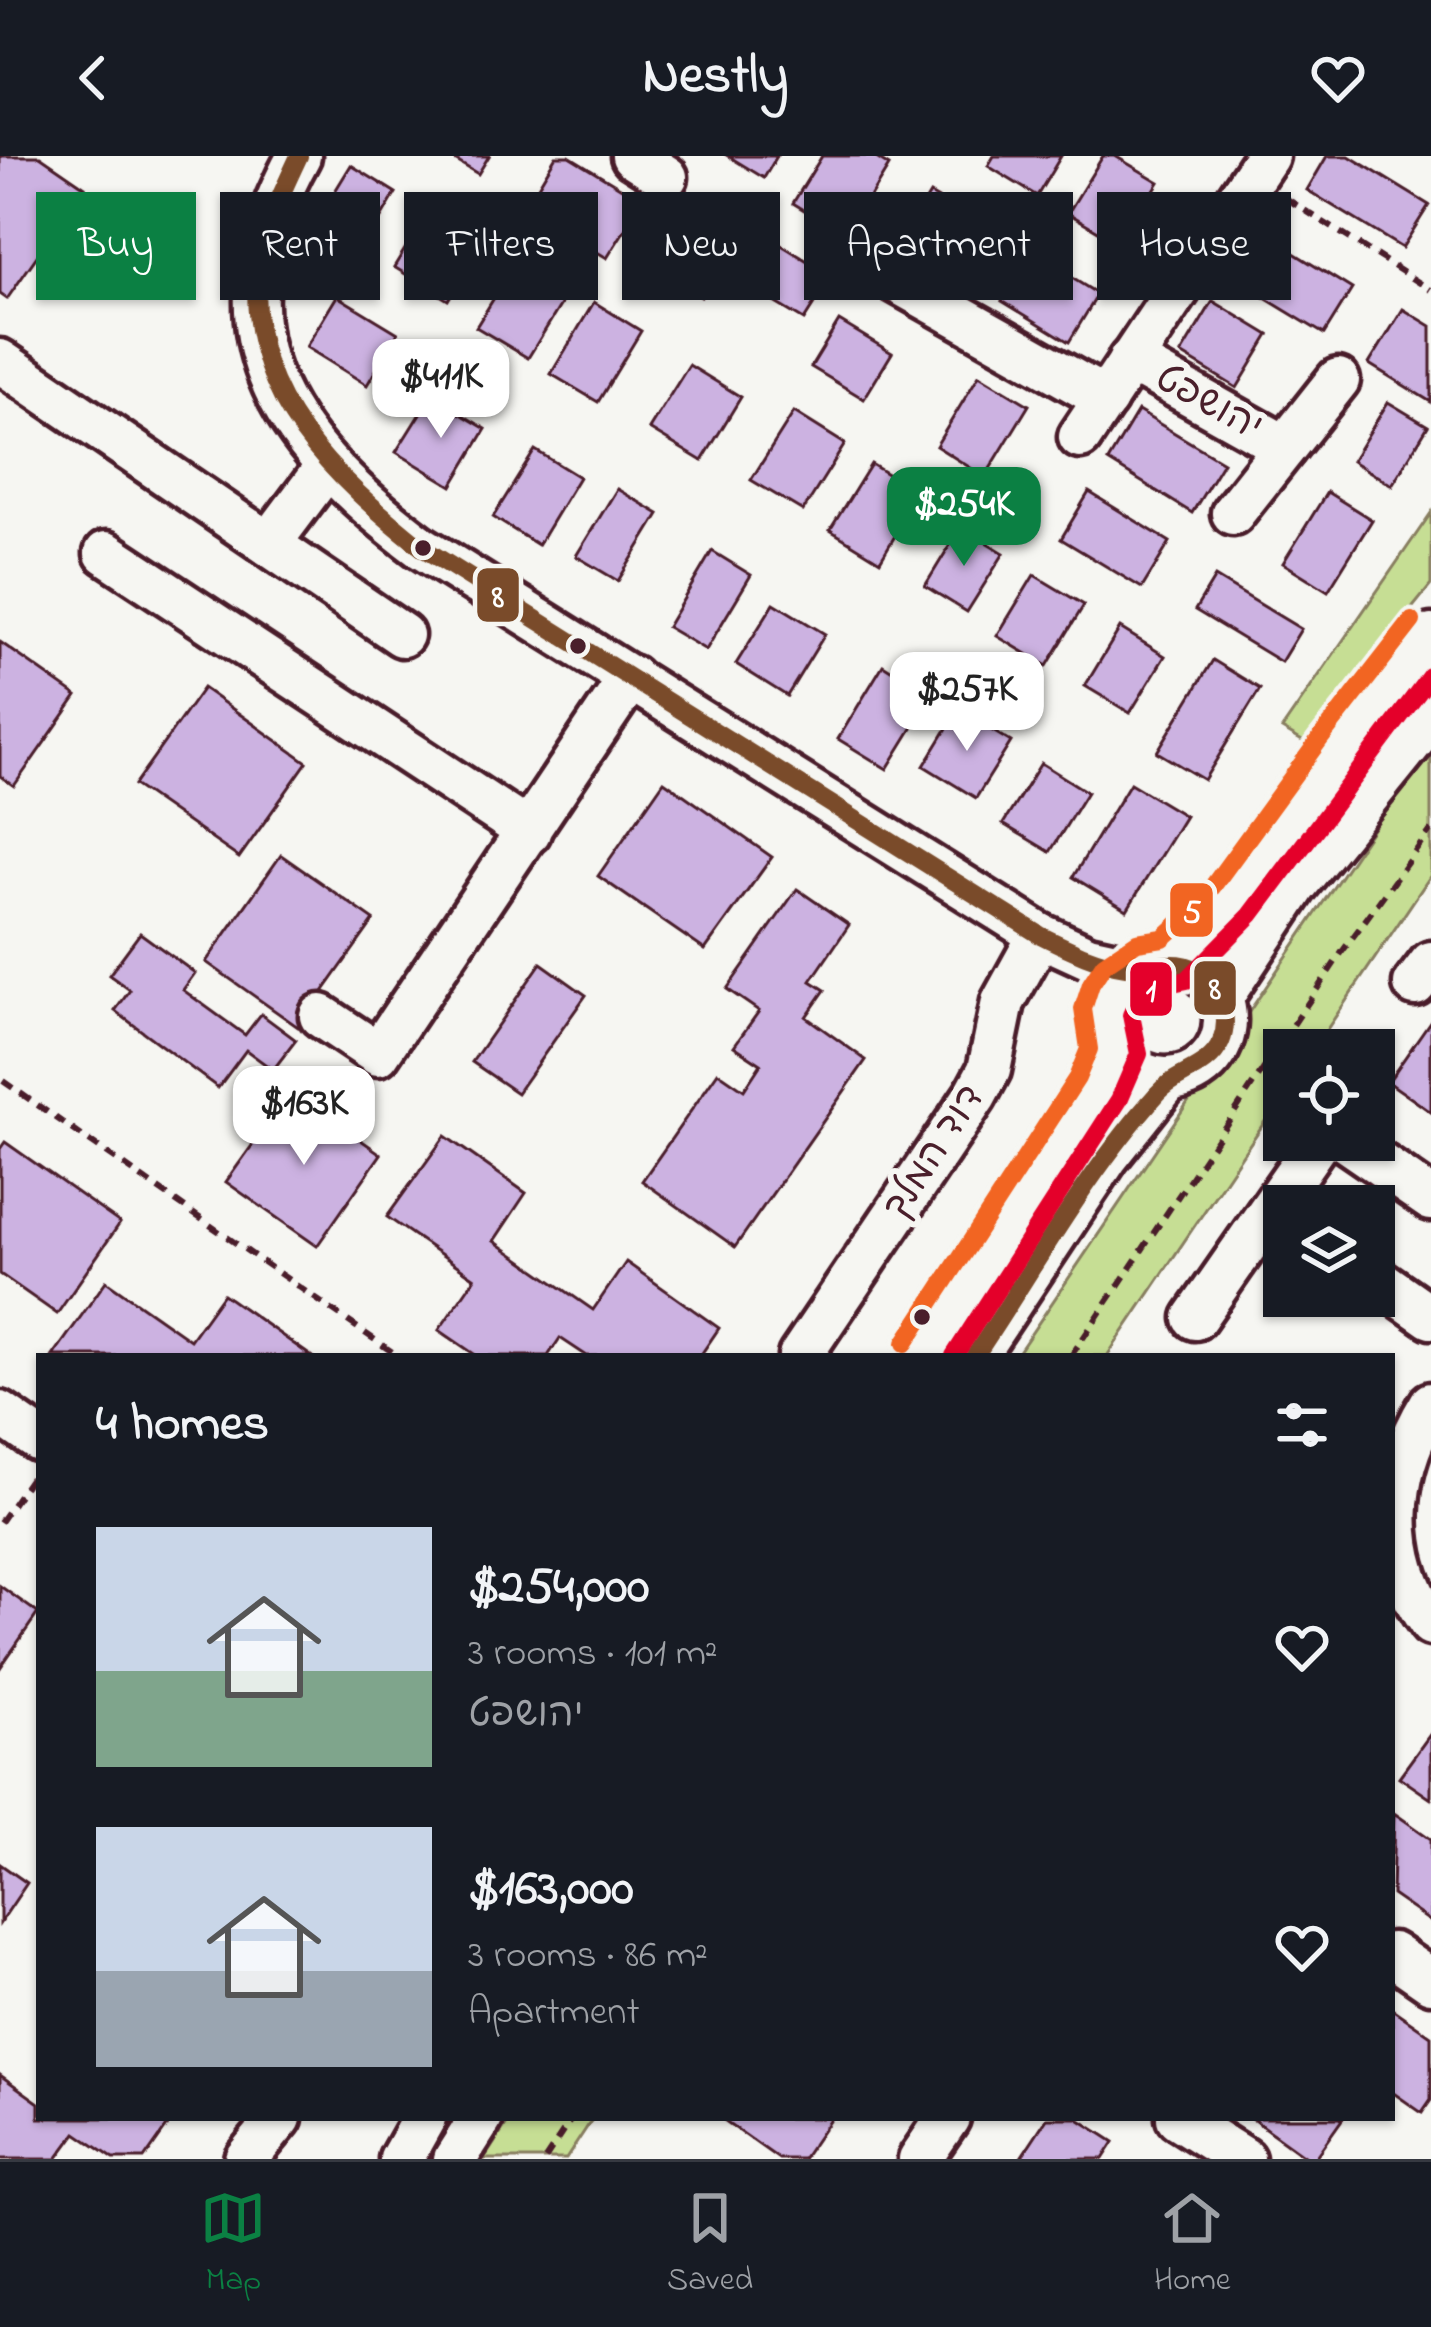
<!DOCTYPE html>
<html lang="en">
<head>
<meta charset="utf-8">
<style>
	body { margin:0; font-family:"Indie Flower","Playpen Sans Hebrew",sans-serif; background:#20242c; color:#f1f3f6; height:100vh; display:flex; flex-direction:column; font-size:45px; white-space:nowrap }
	* { box-sizing:border-box; margin:0 }
	p { font-size:39px; color:#9ea1a6 }
	.icon { flex:none; width:66px; height:66px; fill:none; stroke:currentColor; stroke-width:2; stroke-linecap:round; stroke-linejoin:round }
	.map { position:relative; flex:1; overflow:hidden }
	.drawer { position:absolute; left:36px; top:1197px; width:1359px; height:768px; display:flex; flex-direction:column; background:#171b24; border-radius:0px; box-shadow:0 3px 9px #0004 }
	.drawer>* { flex:none }
	.hud { position:absolute; left:36px; top:36px; width:1359px; height:108px; display:flex; gap:24px }
	.tools { position:absolute; left:1263px; top:873px; display:grid; gap:24px }
	.tools a { display:grid; place-items:center; width:132px; height:132px; border-radius:0px; background:#171b24; box-shadow:0 3px 9px #0004; font-size:60px }
	.price { position:absolute; translate:-50% -102px; padding:0 27px; border-radius:24px; background:#fff; color:#222; font-size:39px; line-height:78px; filter:drop-shadow(0 3px 6px #0008) }
	.price::after { content:''; position:absolute; left:50%; top:72px; width:36px; height:27px; margin-left:-18px; background:inherit; clip-path:polygon(0 0,100% 0,50% 100%) }
	.price.active { background:#0b8043; color:#fff }
	ul { padding:0; list-style:none }
	li { display:flex; align-items:center; gap:36px; height:300px; padding:0 60px }
	li span { display:grid; place-items:center; flex:none; width:336px; height:240px; border-radius:0px; color:#555 }
	li>.icon { margin-inline-start:auto }
	span .icon { width:144px; height:144px; fill:#fffc; stroke-width:1 }
	li b { font-size:51px }
	h2 { display:flex; justify-content:space-between; align-items:center; height:144px; padding:0 60px; font-size:51px }
	.pill { padding:0 42px; border-radius:0px; background:#171b24; box-shadow:0 3px 9px #0004; font-size:42px; line-height:108px }
	.pill.active { background:#0b8043; color:#fff }
	header { display:flex; justify-content:space-between; align-items:center; height:156px; padding:0 60px; background:#171b24; font-size:54px; font-weight:700 }
	.tabs { display:flex; justify-content:space-around; align-items:center; height:168px; border-top:3px solid #363941; background:#171b24; font-size:33px; color:#9ea1a6 }
	.tabs a { display:grid; justify-items:center; gap:6px }
	.tabs .active { color:#0b8043 }
	.map>svg:first-child { display:block }
	.green { fill:#c6de94; stroke:#887e60; stroke-width:3 }
	.building { fill:#ccb2e1; stroke:#4a1f2b; stroke-width:3 }
	.lines { fill:none; stroke-linecap:round; stroke-linejoin:round }
	.minor-casing { stroke:#4a1f2b; stroke-width:51 }
	.path { stroke:#4a1f2b; stroke-width:6; stroke-dasharray:12 9; stroke-linecap:butt }
	.minor { stroke:#f6f6f2; stroke-width:42 }
	.bus-1-casing { stroke:#f6f6f2; stroke-width:27 }
	.bus-2-casing { stroke:#f6f6f2; stroke-width:27 }
	.bus-3-casing { stroke:#f6f6f2; stroke-width:27 }
	.bus-1 { stroke:#7a4b2a; stroke-width:18 }
	.bus-2 { stroke:#e4002b; stroke-width:18 }
	.bus-3 { stroke:#f26522; stroke-width:18 }
	.bus-dot { fill:#4a1f2b; stroke:#f6f6f2; stroke-width:4.5 }
	.labels { text-anchor:middle; dominant-baseline:central; stroke-width:12; stroke-linejoin:round; paint-order:stroke }
	.street-label { font-size:39px; fill:#4a1f2b; stroke:#f6f6f2 }
	.line-badge { stroke:#f6f6f2; stroke-width:4.5 }
	.badge-label { font-size:33px; text-anchor:middle; font-weight:bold; fill:#fff }
</style>
</head>
<body>
<header><svg class="icon" aria-label="back" viewBox="0 0 24 24"><path d="M15 5l-7 7 7 7"/></svg>Nestly<svg class="icon" aria-label="heart" viewBox="0 0 24 24"><path d="M12 20l-8-8c-3-5 5-10 8-4 3-6 11-1 8 4z"/></svg></header>
<div class="map">
<svg width="1431" height="2003" viewBox="0 0 1431 2003">
	<rect width="100%" height="100%" fill="#f6f6f2"/>
	<filter id="ink" filterUnits="userSpaceOnUse"><feTurbulence type="fractalNoise" baseFrequency=".00833" numOctaves="2"/><feDisplacementMap in="SourceGraphic" scale="24" xChannelSelector="R" yChannelSelector="G"/><feConvolveMatrix kernelMatrix="1 2 1 2 8 2 1 2 1" color-interpolation-filters="sRGB"/></filter>
	<g filter="url(#ink)">
		<g class="green">
			<polygon points="1431,357 1431,429 1304,586 1282,573"/>
			<polygon points="1431,596 1431,719 1313,894 1284,894 1284,937 1107,1200 1016,1200 1398,636"/>
			<polygon points="511,1962 593,1962 566,2003 484,2003"/>
		</g>
		<g class="building">
			<polygon points="0,0 40,0 85,31 7,143 0,138"/>
			<polygon points="448,0 489,0 478,18"/>
			<polygon points="556,0 569,0 643,45 607,102 525,52"/>
			<polygon points="728,0 777,0 764,22"/>
			<polygon points="822,0 873,0 889,10 846,80 793,47"/>
			<polygon points="994,0 1061,0 1037,40 988,10"/>
			<polygon points="1103,0 1115,0 1159,26 1120,88 1068,57"/>
			<polygon points="1327,0 1349,0 1429,49 1402,92 1307,34"/>
			<polygon points="351,9 396,37 356,104 310,76"/>
			<polygon points="930,38 993,75 959,130 897,92"/>
			<polygon points="434,46 487,79 448,144 394,111"/>
			<polygon points="688,55 736,85 701,141 654,112"/>
			<polygon points="1260,76 1352,133 1324,178 1232,122"/>
			<polygon points="765,79 832,120 804,164 737,124"/>
			<polygon points="1031,97 1098,138 1069,186 1002,145"/>
			<polygon points="520,100 571,132 528,202 476,171"/>
			<polygon points="337,140 398,177 367,229 306,191"/>
			<polygon points="1213,145 1269,179 1237,232 1181,198"/>
			<polygon points="594,146 641,175 598,246 551,218"/>
			<polygon points="1403,153 1431,170 1431,246 1369,208"/>
			<polygon points="839,165 892,197 864,243 811,211"/>
			<polygon points="689,209 741,241 702,305 649,273"/>
			<polygon points="979,219 1029,249 985,321 936,290"/>
			<polygon points="431,240 486,273 452,330 396,296"/>
			<polygon points="1388,246 1428,270 1392,329 1352,305"/>
			<polygon points="1138,255 1223,306 1192,357 1108,305"/>
			<polygon points="794,256 845,288 803,355 751,324"/>
			<polygon points="535,294 579,321 538,389 493,361"/>
			<polygon points="871,308 920,338 880,405 830,374"/>
			<polygon points="617,333 659,358 618,425 576,400"/>
			<polygon points="1089,336 1170,386 1142,432 1061,383"/>
			<polygon points="1327,336 1372,364 1328,435 1283,407"/>
			<polygon points="961,371 1004,397 967,456 925,430"/>
			<polygon points="712,395 751,419 706,494 667,471"/>
			<polygon points="1034,419 1084,449 1047,510 997,480"/>
			<polygon points="1215,421 1301,473 1281,506 1195,454"/>
			<polygon points="774,447 825,478 787,540 736,508"/>
			<polygon points="1120,472 1165,500 1130,557 1085,530"/>
			<polygon points="0,486 77,540 14,630 0,620"/>
			<polygon points="1213,504 1260,533 1204,624 1157,596"/>
			<polygon points="883,509 932,540 887,613 838,583"/>
			<polygon points="203,532 307,606 239,702 134,629"/>
			<polygon points="958,554 1011,586 976,642 924,610"/>
			<polygon points="1041,607 1087,636 1050,696 1003,668"/>
			<polygon points="664,625 772,701 705,794 598,720"/>
			<polygon points="1130,627 1185,660 1127,754 1073,721"/>
			<polygon points="281,699 374,764 298,871 206,806"/>
			<polygon points="797,733 849,769 811,825 825,834 806,861 866,904 735,1091 642,1025 718,916 744,934 761,908 734,890 759,855 727,833"/>
			<polygon points="140,777 195,817 183,834 245,879 261,858 296,884 273,914 246,894 218,932 115,855 130,834 109,819"/>
			<polygon points="541,807 586,839 517,937 472,906"/>
			<polygon points="1431,864 1431,956 1388,926"/>
			<polygon points="291,935 381,998 317,1090 226,1026"/>
			<polygon points="445,980 526,1037 494,1085 593,1154 626,1106 719,1172 700,1200 587,1200 560,1182 548,1200 477,1200 439,1174 475,1122 387,1061"/>
			<polygon points="5,986 120,1067 57,1158 0,1118 0,993"/>
			<polygon points="106,1125 190,1184 223,1138 311,1200 53,1200"/>
			<polygon points="0,1430 38,1457 0,1512"/>
			<polygon points="1431,1577 1431,1643 1399,1621"/>
			<polygon points="1394,1657 1431,1683 1431,1766 1392,1739"/>
			<polygon points="0,1708 27,1727 0,1767"/>
			<polygon points="1392,1853 1431,1880 1431,1944 1422,1957 1392,1936"/>
			<polygon points="0,1919 39,1947 39,1962 173,1962 144,2003 114,2003 76,1977 57,2003 0,2003"/>
			<polygon points="721,1962 831,1962 803,2003 779,2003"/>
			<polygon points="1047,1962 1077,1962 1114,1986 1103,2003 1020,2003"/>
			<polygon points="1251,1962 1343,1962 1314,2003 1308,2003"/>
		</g>
		<g class="lines">
			<defs>
				<g id="minor">
					<path d="M299,0C203,173 277,283 421,391L1040,779L1088,801L1138,812"/>
					<polyline points="633,0 666,21"/>
					<polyline points="877,114 1106,243"/>
					<polyline points="1130,204 1285,291"/>
					<polyline points="0,205 402,479"/>
					<polyline points="1080,281 1267,0"/>
					<polyline points="1233,357 1338,224"/>
					<polyline points="269,388 326,312"/>
					<polyline points="106,397 529,676"/>
					<polyline points="1173,805 1232,745 1339,597 1431,480"/>
					<circle cx="1166" cy="864" r="59"/>
					<polyline points="1415,828 1431,807"/>
					<polyline points="1221,842 1296,729 1431,562"/>
					<polyline points="321,860 378,898 631,521"/>
					<polyline points="1345,984 1431,1043"/>
					<polyline points="1374,1121 1431,1161"/>
					<polyline points="1195,1162 1319,984"/>
					<polyline points="800,1200 975,940 989,914 1003,846 1040,779"/>
					<polyline points="925,1200 1084,958 1115,893"/>
					<polyline points="975,1200 1107,1001 1169,923"/>
					<path d="M1431,1248C1388,1318 1382,1400 1431,1468"/>
					<polyline points="0,1257 39,1284"/>
					<polyline points="1392,1798 1431,1825"/>
					<polyline points="1178,1962 1243,2003"/>
					<polyline points="246,2003 280,1962"/>
					<polyline points="401,2003 424,1962"/>
					<polyline points="455,2003 481,1962"/>
					<polyline points="920,2003 948,1962"/>
				</g>
			</defs>
			<use href="#minor" class="minor-casing"/>
			<g class="path">
				<polyline points="1287,43 1431,134"/>
				<polyline points="3,925 398,1200"/>
				<polyline points="1071,1200 1342,796 1431,674"/>
				<polyline points="0,1366 32,1320"/>
				<polyline points="545,2003 572,1962"/>
			</g>
			<use href="#minor" class="minor"/>
			<defs>
				<path id="bus-1" d="M299,0C281,39 261,78 257,121C247,242 335,322 421,391L1040,779C1067,792 1096,807 1126,811C1155,814 1178,798 1204,819C1223,835 1230,864 1221,886C1209,914 1176,916 1158,937C1087,1016 1034,1112 975,1200"/>
				<polyline id="bus-2" points="954,1200 1119,944 1139,898 1131,859 1140,840 1154,831 1187,824 1251,759 1431,519"/>
				<polyline id="bus-3" points="905,1187 1077,922 1089,893 1083,853 1091,828 1104,808 1137,786 1163,782 1184,763 1213,730 1320,583 1412,465"/>
			</defs>
			<use href="#bus-1" class="bus-1-casing"/>
			<use href="#bus-2" class="bus-2-casing"/>
			<use href="#bus-3" class="bus-3-casing"/>
			<use href="#bus-1" class="bus-1"/>
			<use href="#bus-2" class="bus-2"/>
			<use href="#bus-3" class="bus-3"/>
		</g>
	</g>
	<g class="bus-dot">
		<circle cx="423" cy="392" r="10"/>
		<circle cx="578" cy="490" r="10"/>
		<circle cx="922" cy="1161" r="10"/>
	</g>
	<g class="labels">
		<g class="street-label">
			<text transform="translate(1208 248) rotate(29)">יהושפט</text>
			<text transform="translate(935 997) rotate(-57)">דוד המלך</text>
		</g>
	</g>
	<g class="line-badge">
		<rect x="475" y="410" width="46" height="58" rx="12" fill="#7a4b2a"/>
		<rect x="1168" y="725" width="47" height="58" rx="12" fill="#f26522"/>
		<rect x="1192" y="803" width="46" height="58" rx="12" fill="#7a4b2a"/>
		<rect x="1128" y="804" width="46" height="58" rx="12" fill="#e4002b"/>
	</g>
	<g class="badge-label">
		<text x="498" y="451">8</text>
		<text x="1192" y="766">5</text>
		<text x="1215" y="843">8</text>
		<text x="1151" y="845">1</text>
	</g>
</svg>
<div class="tools">
<a><svg class="icon" aria-label="locate" viewBox="0 0 24 24"><circle cx="12" cy="12" r="6"/><path d="M12 2v4M12 18v4M2 12h4M18 12h4"/></svg></a>
<a><svg class="icon" aria-label="layers" viewBox="0 0 24 24"><path d="M12 4l9 5-9 5-9-5zM3 14l9 5 9-5"/></svg></a>
</div>
<b class="price" style="left:441px;top:285px">$411K</b>
<b class="price active" style="left:964px;top:413px">$254K</b>
<b class="price" style="left:967px;top:598px">$257K</b>
<b class="price" style="left:304px;top:1012px">$163K</b>
<div class="hud">
<a class="pill active">Buy</a>
<a class="pill">Rent</a>
<a class="pill">Filters</a>
<a class="pill">New</a>
<a class="pill">Apartment</a>
<a class="pill">House</a>
</div>
<section class="drawer">
<h2>4 homes<svg class="icon" aria-label="filters" viewBox="0 0 24 24"><path d="M4 7h16M4 17h16"/><circle cx="9" cy="7" r="2"/><circle cx="15" cy="17" r="2"/></svg></h2>
<ul>
<li><span style="background:linear-gradient(#c9d6e8 60%,#7fa58c 0)"><svg class="icon" aria-label="home" viewBox="0 0 24 24"><path d="M3 11l9-7 9 7M6 9v11h12V9"/></svg></span><div><b>$254,000</b><p>3 rooms · 101 m²</p><p>יהושפט</p></div><svg class="icon" aria-label="heart" viewBox="0 0 24 24"><path d="M12 20l-8-8c-3-5 5-10 8-4 3-6 11-1 8 4z"/></svg></li>
<li><span style="background:linear-gradient(#c9d6e8 60%,#9aa5b1 0)"><svg class="icon" aria-label="home" viewBox="0 0 24 24"><path d="M3 11l9-7 9 7M6 9v11h12V9"/></svg></span><div><b>$163,000</b><p>3 rooms · 86 m²</p><p>Apartment</p></div><svg class="icon" aria-label="heart" viewBox="0 0 24 24"><path d="M12 20l-8-8c-3-5 5-10 8-4 3-6 11-1 8 4z"/></svg></li>
</ul>
</section>
</div>
<nav class="tabs">
<a class="active"><svg class="icon" aria-label="map" viewBox="0 0 24 24"><path d="M3 6l6-2 6 2 6-2v14l-6 2-6-2-6 2zM9 4v14M15 6v14"/></svg>Map</a>
<a><svg class="icon" aria-label="saved" viewBox="0 0 24 24"><path d="M7 4h10v16l-5-4-5 4z"/></svg>Saved</a>
<a><svg class="icon" aria-label="home" viewBox="0 0 24 24"><path d="M3 11l9-7 9 7M6 9v11h12V9"/></svg>Home</a>
</nav>
</body>
</html>
